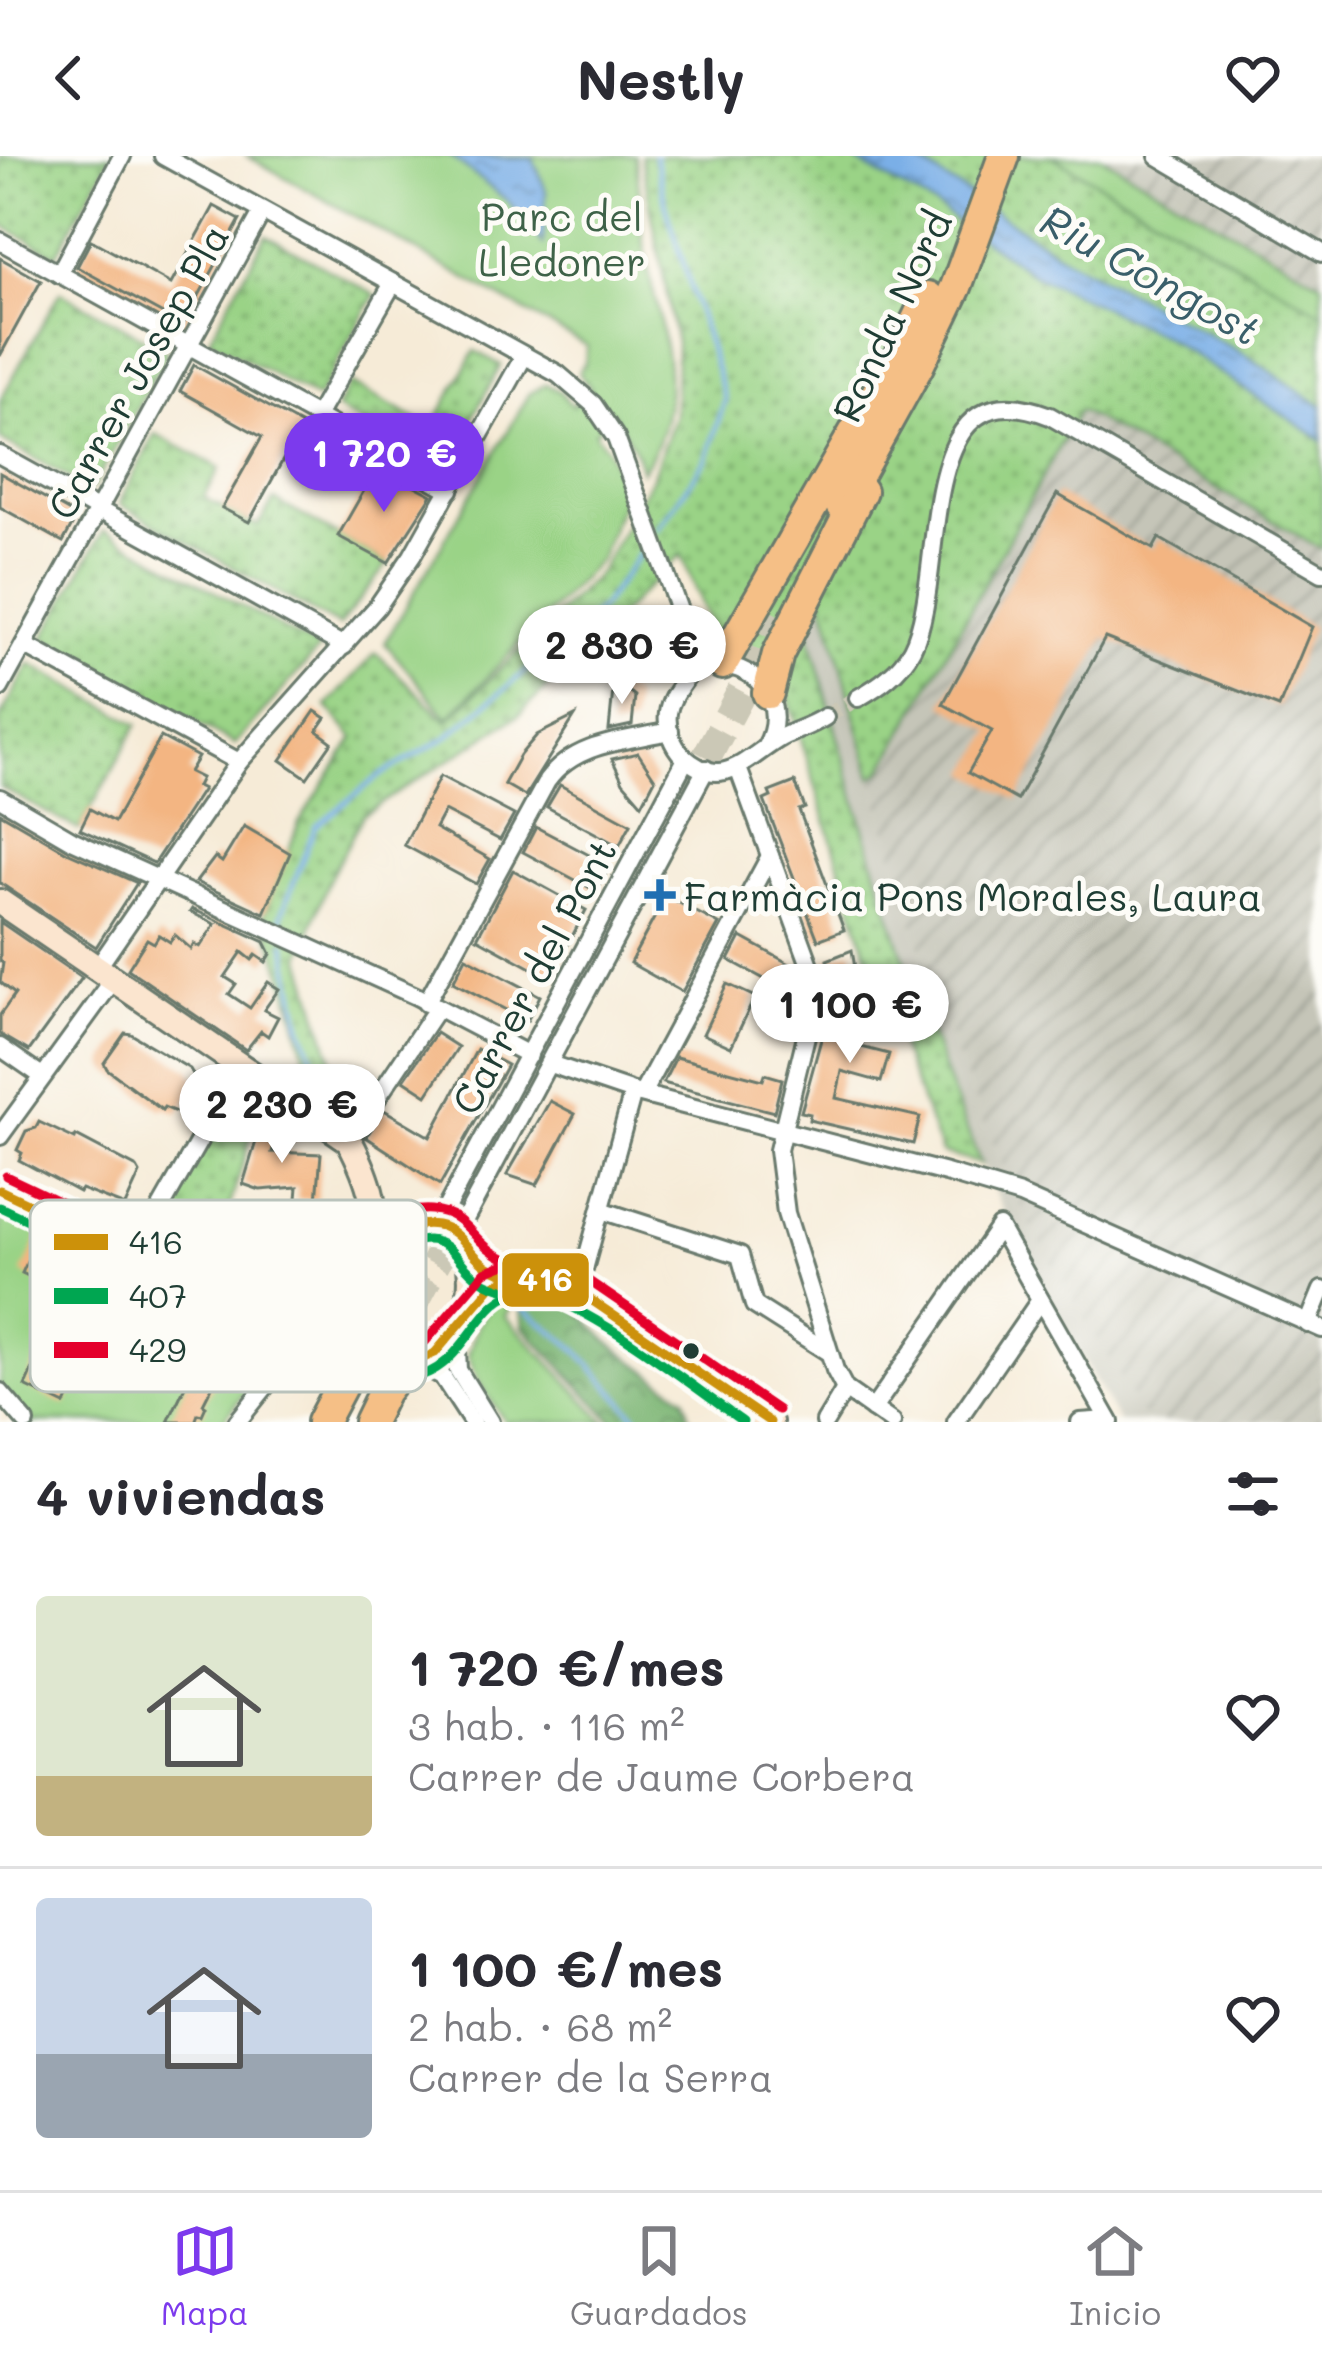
<!DOCTYPE html>
<html lang="es">
<head>
<meta charset="utf-8">
<style>
	body { margin:0; font-family:Mali,sans-serif; background:#f7f7f7; color:#2b2b33; height:100vh; display:flex; flex-direction:column; font-size:45px; white-space:nowrap }
	* { box-sizing:border-box; margin:0 }
	p { font-size:39px; color:#7c7c81 }
	.icon { flex:none; width:66px; height:66px; fill:none; stroke:currentColor; stroke-width:2; stroke-linecap:round; stroke-linejoin:round }
	.map { position:relative; height:1266px; overflow:hidden }
	.sheet { display:flex; flex-direction:column; background:#fff; flex:1 }
	.sheet>* { flex:none }
	.price { position:absolute; translate:-50% -102px; padding:0 27px; border-radius:42px; background:#fff; color:#222; font-size:39px; line-height:78px; filter:drop-shadow(0 3px 6px #0008) }
	.price::after { content:''; position:absolute; left:50%; top:72px; width:36px; height:27px; margin-left:-18px; background:inherit; clip-path:polygon(0 0,100% 0,50% 100%) }
	.price.selected { background:#7c3aed; color:#fff }
	ul { padding:0; list-style:none }
	li { display:flex; align-items:center; gap:36px; height:300px; padding:0 36px }
	li+li { border-top:3px solid #e1e1e2 }
	li span { display:grid; place-items:center; flex:none; width:336px; height:240px; border-radius:12px; color:#555 }
	li>.icon { margin-inline-start:auto }
	span .icon { width:144px; height:144px; fill:#fffc; stroke-width:1 }
	li b { font-size:51px }
	h2 { display:flex; justify-content:space-between; align-items:center; height:144px; padding:0 36px; font-size:51px }
	header { display:flex; justify-content:space-between; align-items:center; height:156px; padding:0 36px; background:#fff; font-size:54px; font-weight:700 }
	.dock { display:flex; justify-content:space-around; align-items:center; height:168px; border-top:3px solid #e1e1e2; background:#fff; font-size:33px; color:#7c7c81 }
	.dock a { display:grid; justify-items:center; gap:6px }
	.dock .selected { color:#7c3aed }
	.map>svg:first-child { display:block }
	.industrial { fill:url(#industrial-furrows) }
	.railway { fill:#c5c5b8 }
	.grass { fill:url(#grass-dots); stroke:#5c885d; stroke-width:3 }
	.forest { fill:url(#forest-crowns); stroke:#4d7954; stroke-width:3 }
	.park { fill:#9ad386; stroke:#5c885d; stroke-width:3 }
	.water { fill:url(#water-ripples); stroke:#4c768e; stroke-width:3 }
	.lines { fill:none; stroke-linecap:round; stroke-linejoin:round }
	.stream { stroke:#7aafe7; stroke-width:4.5 }
	.building { fill:#f3b582 }
	.street-tunnel { stroke:#cbc8b6; stroke-width:16; stroke-dasharray:16 8; stroke-linecap:butt }
	.highway-tunnel { stroke:#cbc8b6; stroke-width:30; stroke-dasharray:30 15; stroke-linecap:butt }
	.street-casing { stroke:#6a7a6d; stroke-width:22 }
	.secondary-casing { stroke:#6a7a6d; stroke-width:30 }
	.highway-casing { stroke:#6a7a6d; stroke-width:36 }
	.street { stroke:#fff; stroke-width:16 }
	.secondary { stroke:#fbe5cf; stroke-width:24 }
	.highway { stroke:#f5bf86; stroke-width:30 }
	.bus-1-casing { stroke:#fdfcf7; stroke-width:18 }
	.bus-2-casing { stroke:#fdfcf7; stroke-width:18 }
	.bus-3-casing { stroke:#fdfcf7; stroke-width:18 }
	.bus-1 { stroke:#cc910a; stroke-width:9 }
	.bus-2 { stroke:#00a651; stroke-width:9 }
	.bus-3 { stroke:#e4002b; stroke-width:9 }
	.poi-dot { fill:#1f6fb2; stroke:#fdfcf7; stroke-width:4.5 }
	.bus-dot { fill:#1f3d34; stroke:#fdfcf7; stroke-width:4.5 }
	.labels { text-anchor:middle; dominant-baseline:central; stroke-width:10; stroke-linejoin:round; paint-order:stroke }
	.park-label { font-size:39px; fill:#3e6248; stroke:#fdfcf7 }
	.street-label { font-size:39px; fill:#1f3d34; stroke:#fdfcf7 }
	.poi-label { font-size:39px; fill:#1f3d34; stroke:#fdfcf7; text-anchor:start }
	.water-label { font-size:42px; font-style:italic; fill:#3a5f6a; stroke:#fdfcf7 }
	.key { fill:#fdfcf7; stroke:#bac3bc; stroke-width:3 }
	.key-label { font-size:33px; fill:#1f3d34 }
	.line-badge { stroke:#fdfcf7; stroke-width:4.5 }
	.badge-label { font-size:33px; text-anchor:middle; font-weight:bold; fill:#fff }
</style>
</head>
<body>
<header><svg class="icon" aria-label="back" viewBox="0 0 24 24"><path d="M15 5l-7 7 7 7"/></svg>Nestly<svg class="icon" aria-label="heart" viewBox="0 0 24 24"><path d="M12 20l-8-8c-3-5 5-10 8-4 3-6 11-1 8 4z"/></svg></header>
<div class="map">
<svg width="1322" height="1266" viewBox="0 0 1322 1266">
	<defs>
		<pattern id="industrial-furrows" width="10" height="10" patternUnits="userSpaceOnUse" patternTransform="scale(3)"><rect width="10" height="10" fill="#c5c5b8"/><path d="M-1 1l2-2M0 10L10 0M9 11l2-2" fill="none" stroke="#9fa196"/></pattern>
		<pattern id="grass-dots" width="8" height="8" patternUnits="userSpaceOnUse" patternTransform="scale(3)"><rect width="8" height="8" fill="#9ad386"/><path d="M2 2h.1M6 6h.1" fill="none" stroke="#7dac6e" stroke-width="1.8" stroke-linecap="round"/></pattern>
		<pattern id="forest-crowns" width="20" height="18" patternUnits="userSpaceOnUse" patternTransform="scale(3)"><rect width="20" height="18" fill="#7bb573"/><path d="M2 6a3 3 0 1 1 6 0M12 15a3 3 0 1 1 6 0" fill="none" stroke="#64945f"/></pattern>
		<pattern id="water-ripples" width="26" height="14" patternUnits="userSpaceOnUse" patternTransform="scale(3)"><rect width="26" height="14" fill="#7aafe7"/><path d="M2 4q2-2 4 0t4 0M15 11q2-2 4 0t4 0" fill="none" stroke="#6390bc"/></pattern>
	</defs>
	<rect width="100%" height="100%" fill="#fdfcf7"/>
	<filter id="ink" filterUnits="userSpaceOnUse"><feTurbulence type="fractalNoise" baseFrequency=".00833" numOctaves="2"/><feDisplacementMap in="SourceGraphic" scale="24" xChannelSelector="R" yChannelSelector="G"/><feConvolveMatrix kernelMatrix="1 2 1 2 8 2 1 2 1" color-interpolation-filters="sRGB"/></filter>
	<filter id="wash" filterUnits="userSpaceOnUse"><feTurbulence type="fractalNoise" baseFrequency=".004" numOctaves="4" result="noise"/><feDisplacementMap in="SourceGraphic" scale="48" xChannelSelector="R" yChannelSelector="G"/><feGaussianBlur stdDeviation="2.7" result="paint"/><feColorMatrix in="noise" values="0 0 0 0 0 0 0 0 0 0 0 0 0 0 0 0 0 1.4 0 .05"/><feComposite in="paint" operator="in"/></filter>
	<g filter="url(#wash)">
		<rect width="100%" height="100%" fill="#f6ebd7"/>
		<g class="industrial">
			<polygon points="1100,0 1322,0 1322,127 1243,80"/>
			<polygon points="1079,254 1322,393 1322,1266 1147,1266 1131,1246 1024,1060 958,905 909,757 872,621 882,615"/>
		</g>
		<polygon class="railway" points="823,442 909,757 958,905 1024,1060 1147,1266 1119,1266 1112,1255 1009,1069 940,911 863,675 805,461"/>
		<g class="grass">
			<polygon points="0,0 111,0 56,99 0,68"/>
			<path d="M641,0H847L935,50L1033,118L1164,180L1322,284V393L1079,254L882,615L872,621L823,443L805,461C855,647 906,831 981,1008L941,997L874,821L783,524L718,491L681,398L519,559L363,659L328,726L301,799L340,931L316,943L287,830L263,761L299,667L354,582L327,550L376,497L447,565L599,417L653,319L675,258L676,187Z"/>
			<polygon points="910,0 1052,0 1322,157 1322,250 1247,200 1065,102"/>
			<polygon points="266,79 375,139 317,243 209,183"/>
			<polygon points="60,136 168,195 92,334 0,283 0,245"/>
			<polygon points="475,195 501,209 444,313 336,253 350,227 432,272"/>
			<polygon points="155,278 220,312 204,342 258,370 274,344 388,407 339,470 119,348"/>
			<polygon points="104,374 319,493 235,588 44,482"/>
			<polygon points="30,508 138,568 79,674 0,631 0,562"/>
			<polygon points="242,928 263,941 211,1112 151,1083"/>
		</g>
		<path class="forest" d="M533,1139C578,1139 584,1165 613,1189C635,1207 661,1224 684,1241L691,1266H614L523,1171L521,1153Z"/>
		<g class="park">
			<path d="M247,0H635C641,33 640,68 646,101C660,179 691,241 642,315L635,294L612,256L595,277L608,293L628,344L621,347L600,403L448,562L385,487L530,237L546,228L560,236L572,250L591,232L578,216L585,207L587,190Z"/>
			<polygon points="1052,0 1100,0 1322,127 1322,157"/>
			<polygon points="0,1041 285,1184 222,1266 30,1266 0,1232"/>
			<path d="M518,1134L505,1160L606,1266H505L478,1225L468,1199C480,1166 481,1144 518,1134Z"/>
		</g>
		<g class="water">
			<polygon points="450,0 533,2 546,35 543,88 508,45"/>
			<polygon points="847,0 910,0 1065,102 1247,200 1322,250 1322,284 1164,180 1033,118 935,50"/>
		</g>
		<g class="lines">
			<g class="stream">
				<polyline points="655,0 666,50 725,244 706,304 657,373"/>
				<polyline points="283,776 281,760 315,671 379,620 446,582 602,451 647,387"/>
				<polyline points="285,787 301,869 327,937"/>
				<polyline points="514,1145 577,1194 641,1266"/>
			</g>
		</g>
		<g id="blocks">
			<g class="building">
				<polygon points="214,50 240,64 183,169 77,111 91,84 171,128"/>
				<polygon points="0,102 41,125 0,200"/>
				<polygon points="194,209 302,269 249,366 222,352 262,281 180,235"/>
				<polygon points="378,310 432,339 388,407 338,380"/>
				<polygon points="0,317 77,360 63,386 0,351"/>
				<polygon points="1057,338 1153,393 1159,382 1312,471 1279,551 1105,482 1017,644 968,617 992,575 943,548"/>
				<polygon points="661,463 671,489 648,511 623,501 644,476"/>
				<polygon points="614,524 635,540 632,569 609,574"/>
				<polygon points="315,555 326,562 317,575 332,586 307,622 281,604"/>
				<polygon points="575,560 525,640 504,628 520,599 537,579"/>
				<polygon points="161,581 198,601 189,616 201,622 197,630 203,633 154,707 80,673 90,653 114,666"/>
				<polygon points="638,597 655,623 642,648 623,626 612,603"/>
				<polygon points="440,620 514,659 500,684 444,655 435,672 490,703 476,728 404,689"/>
				<polygon points="795,626 805,652 799,654 844,774 818,784 764,644 771,641 769,636"/>
				<polygon points="560,629 631,668 619,690 547,651"/>
				<polygon points="0,657 67,696 137,727 96,791 0,727"/>
				<polygon points="244,670 290,697 264,757 196,726 215,701 222,706"/>
				<polygon points="536,671 610,710 596,735 523,696"/>
				<polygon points="513,714 586,754 550,822 477,782"/>
				<polygon points="666,740 719,768 682,836 630,807"/>
				<polygon points="192,753 265,786 271,798 266,806 256,799 252,804 242,796 225,821 236,828 229,838 250,852 268,826 279,833 264,854 278,861 268,880 261,875 246,894 128,813 147,783 154,787 159,779 170,786 175,779 191,793 194,788 200,791 215,768 190,756"/>
				<polygon points="0,766 82,822 29,895 0,878 0,859 15,838 0,826 3,807 0,805"/>
				<polygon points="741,781 797,812 800,819 790,837 729,804"/>
				<polygon points="852,794 860,842 849,888 889,898 881,926 842,915 836,942 920,961 913,988 809,964 810,958 801,956 833,840 827,804"/>
				<polygon points="466,801 540,840 527,865 453,826"/>
				<polygon points="727,828 755,841 731,891 703,878"/>
				<polygon points="125,877 131,878 190,913 198,927 178,957 164,951 162,954 107,913 104,907"/>
				<polygon points="436,877 458,891 427,939 404,924"/>
				<polygon points="477,893 507,909 440,1029 366,981 384,954 430,981"/>
				<polygon points="676,901 763,924 765,918 782,923 774,956 663,927"/>
				<polygon points="550,945 575,958 537,1029 507,1019"/>
				<polygon points="264,959 281,966 272,996 321,998 317,1044 297,1043 298,1031 260,1034 243,1028"/>
				<polygon points="39,966 75,983 76,980 137,1012 140,1017 125,1050 81,1033 79,1036 19,1004 22,997 17,994 26,975 36,972"/>
				<polygon points="39,1080 241,1174 203,1248 206,1250 202,1259 198,1258 195,1266 168,1266 199,1201 22,1117"/>
				<polygon points="42,1192 82,1211 65,1249 25,1230"/>
			</g>
		</g>
	</g>
	<g filter="url(#ink)">
		<use href="#blocks" fill-opacity="0" stroke="#6a7a6d" stroke-width="3"/>
		<g class="lines">
			<polyline class="street-tunnel" points="825,561 858,542"/>
			<g class="highway-tunnel">
				<polyline points="685,641 782,461"/>
				<polyline points="371,1228 464,1053"/>
			</g>
			<defs>
				<g id="street">
					<path d="M163,0L558,218L593,248L616,282L695,498C695,521 671,533 668,557C666,572 672,589 683,600C723,638 749,599 782,581C796,574 811,570 825,561"/>
					<polyline points="1158,0 1322,97"/>
					<polyline points="0,85 450,334"/>
					<polyline points="59,118 122,0"/>
					<polyline points="317,260 393,127"/>
					<polyline points="0,299 344,490"/>
					<polyline points="24,489 239,606"/>
					<path d="M717,509C761,509 788,552 766,590"/>
					<polyline points="0,532 262,56"/>
					<path d="M858,542C879,530 900,516 912,493C949,422 909,204 1050,260L1322,417"/>
					<polyline points="738,612 818,831 778,994 786,1057 835,1214 845,1233 892,1266"/>
					<polyline points="0,642 72,684 416,840 529,899"/>
					<polyline points="98,811 239,606 377,451 412,400 524,200"/>
					<path d="M426,847L547,625C575,586 625,585 670,575"/>
					<polyline points="0,891 42,920"/>
					<polyline points="550,908 633,936 946,1017 1020,1039 1322,1173"/>
					<polyline points="642,938 770,700"/>
					<polyline points="0,980 114,823"/>
					<polyline points="349,984 436,854"/>
					<polyline points="601,1054 740,1099 754,1149 828,1196"/>
					<polyline points="437,1069 686,603"/>
					<polyline points="457,1078 706,613"/>
					<polyline points="135,1097 228,934 246,912"/>
					<polyline points="578,1135 633,936"/>
					<polyline points="1308,1168 1322,1134"/>
					<polyline points="456,1175 458,1214 490,1266"/>
					<polyline points="416,1206 442,1220 472,1266"/>
					<polyline points="0,1236 26,1266"/>
					<polyline points="873,1253 999,1071 1110,1266"/>
					<polyline points="237,1266 297,1191 312,1159"/>
					<polyline points="825,1266 845,1233"/>
					<polyline points="956,1266 1040,1144"/>
					<polyline points="1080,1266 1108,1264"/>
				</g>
				<g id="secondary">
					<path d="M0,746L349,984C370,1024 381,1057 370,1102"/>
					<polyline points="0,1034 250,1153 283,1164 325,1158 355,1176"/>
					<path d="M464,1088C502,1188 371,1252 355,1174C345,1127 386,1055 441,1070C465,1077 475,1105 498,1114C525,1125 552,1123 578,1135L770,1266"/>
					<polyline points="282,1149 332,1135 364,1114"/>
				</g>
				<g id="highway">
					<polyline points="881,238 928,141"/>
					<polyline points="841,349 918,210 956,131 1004,0"/>
					<polyline points="722,508 888,218"/>
					<polyline points="768,537 778,498 861,335"/>
					<polyline points="322,1266 349,1215 359,1186"/>
					<polyline points="369,1266 384,1235 405,1208"/>
				</g>
			</defs>
			<use href="#street" class="street-casing"/>
			<use href="#secondary" class="secondary-casing"/>
			<use href="#highway" class="highway-casing"/>
			<use href="#street" class="street"/>
			<use href="#secondary" class="secondary"/>
			<use href="#highway" class="highway"/>
			<defs>
				<g id="bus-1">
					<polyline points="0,1034 250,1153 281,1163 332,1161 349,1171 370,1196 386,1207 413,1207 435,1197 492,1130 513,1121 540,1122 578,1135 770,1266"/>
					<path d="M273,1150C301,1146 329,1139 353,1122C381,1102 395,1062 437,1069C460,1073 469,1098 487,1110C503,1120 524,1122 542,1124"/>
				</g>
				<g id="bus-2">
					<path d="M0,1051L246,1167L280,1178L332,1177C347,1188 355,1206 371,1216C382,1223 394,1224 407,1223C468,1216 476,1139 521,1136C572,1133 697,1234 743,1266"/>
					<path d="M275,1165C303,1161 330,1154 355,1139C379,1124 397,1084 427,1084C451,1084 460,1110 478,1122C496,1134 519,1137 540,1139"/>
				</g>
				<g id="bus-3">
					<polyline points="6,1020 255,1139 283,1148 338,1147 359,1160 391,1192 409,1192 426,1185 485,1116 510,1106 542,1107 586,1123 778,1254"/>
					<path d="M271,1135C296,1132 320,1126 341,1112C373,1091 386,1051 431,1054C466,1056 472,1085 498,1099C512,1107 529,1107 544,1109"/>
				</g>
			</defs>
			<use href="#bus-1" class="bus-1-casing"/>
			<use href="#bus-2" class="bus-2-casing"/>
			<use href="#bus-3" class="bus-3-casing"/>
			<use href="#bus-1" class="bus-1"/>
			<use href="#bus-2" class="bus-2"/>
			<use href="#bus-3" class="bus-3"/>
		</g>
	</g>
	<path class="poi-dot" d="M654 721h12v12h12v12h-12v12h-12v-12h-12v-12h12z"/>
	<circle class="bus-dot" cx="691" cy="1195" r="10"/>
	<g class="labels">
		<g class="park-label">
			<text x="562" y="59">Parc del<tspan x="562" dy="45">Lledoner</tspan></text>
		</g>
		<g class="street-label">
			<text transform="translate(891 160) rotate(-65)">Ronda Nord</text>
			<text transform="translate(137 215) rotate(-61)">Carrer Josep Pla</text>
			<text transform="translate(533 820) rotate(-62)">Carrer del Pont</text>
		</g>
		<g class="poi-label">
			<text x="684" y="739">Farmàcia Pons Morales, Laura</text>
		</g>
		<g class="water-label">
			<text transform="translate(1151 118) rotate(29)">Riu Congost</text>
		</g>
	</g>
	<rect x="30" y="1044" width="396" height="192" rx="18" class="key"/>
	<rect x="54" y="1078" width="54" height="16" fill="#cc910a"/>
	<rect x="54" y="1132" width="54" height="16" fill="#00a651"/>
	<rect x="54" y="1186" width="54" height="16" fill="#e4002b"/>
	<g class="key-label">
		<text x="129" y="1098">416</text>
		<text x="129" y="1152">407</text>
		<text x="129" y="1206">429</text>
	</g>
	<rect class="line-badge" x="500" y="1095" width="91" height="58" rx="12" fill="#cc910a"/>
	<g class="badge-label">
		<text x="545" y="1135">416</text>
	</g>
</svg>
<b class="price selected" style="left:384px;top:359px">1 720 €</b>
<b class="price" style="left:622px;top:551px">2 830 €</b>
<b class="price" style="left:850px;top:910px">1 100 €</b>
<b class="price" style="left:282px;top:1010px">2 230 €</b>
</div>
<section class="sheet">
<h2>4 viviendas<svg class="icon" aria-label="filters" viewBox="0 0 24 24"><path d="M4 7h16M4 17h16"/><circle cx="9" cy="7" r="2"/><circle cx="15" cy="17" r="2"/></svg></h2>
<ul>
<li><span style="background:linear-gradient(#dfe7d0 75%,#c2b280 0)"><svg class="icon" aria-label="home" viewBox="0 0 24 24"><path d="M3 11l9-7 9 7M6 9v11h12V9"/></svg></span><div><b>1 720 €/mes</b><p>3 hab. · 116 m²</p><p>Carrer de Jaume Corbera</p></div><svg class="icon" aria-label="heart" viewBox="0 0 24 24"><path d="M12 20l-8-8c-3-5 5-10 8-4 3-6 11-1 8 4z"/></svg></li>
<li><span style="background:linear-gradient(#c9d6e8 65%,#9aa5b1 0)"><svg class="icon" aria-label="home" viewBox="0 0 24 24"><path d="M3 11l9-7 9 7M6 9v11h12V9"/></svg></span><div><b>1 100 €/mes</b><p>2 hab. · 68 m²</p><p>Carrer de la Serra</p></div><svg class="icon" aria-label="heart" viewBox="0 0 24 24"><path d="M12 20l-8-8c-3-5 5-10 8-4 3-6 11-1 8 4z"/></svg></li>
</ul>
</section>
<nav class="dock">
<a class="selected"><svg class="icon" aria-label="map" viewBox="0 0 24 24"><path d="M3 6l6-2 6 2 6-2v14l-6 2-6-2-6 2zM9 4v14M15 6v14"/></svg>Mapa</a>
<a><svg class="icon" aria-label="saved" viewBox="0 0 24 24"><path d="M7 4h10v16l-5-4-5 4z"/></svg>Guardados</a>
<a><svg class="icon" aria-label="home" viewBox="0 0 24 24"><path d="M3 11l9-7 9 7M6 9v11h12V9"/></svg>Inicio</a>
</nav>
</body>
</html>
